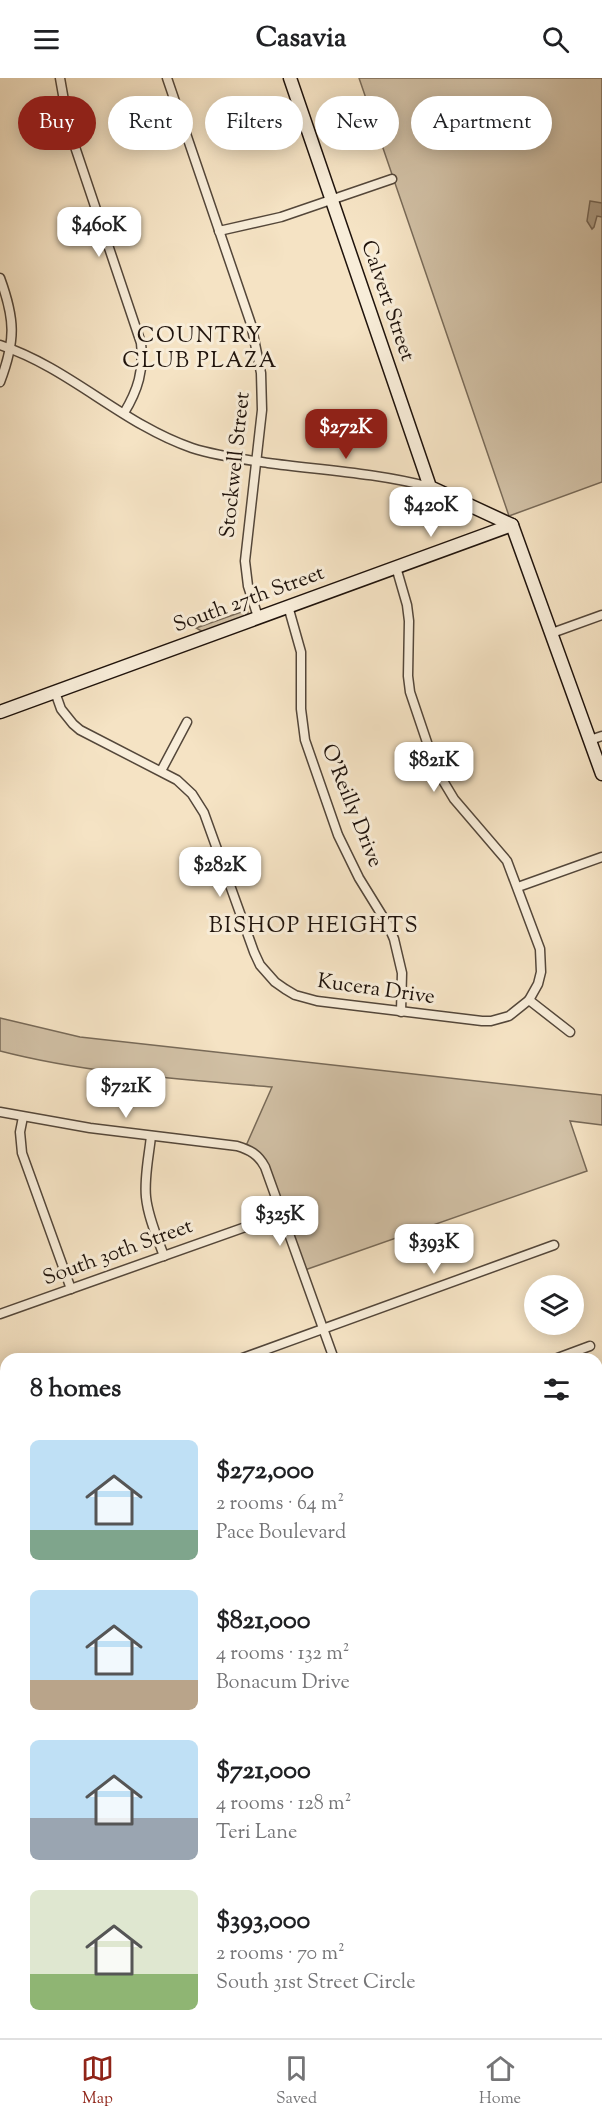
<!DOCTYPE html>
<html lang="en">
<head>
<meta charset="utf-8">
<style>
	body { margin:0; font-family:"Sorts Mill Goudy",serif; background:#f6f6f6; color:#202124; height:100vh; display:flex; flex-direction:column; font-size:22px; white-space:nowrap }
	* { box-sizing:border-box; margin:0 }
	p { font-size:20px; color:#757577 }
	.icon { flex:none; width:33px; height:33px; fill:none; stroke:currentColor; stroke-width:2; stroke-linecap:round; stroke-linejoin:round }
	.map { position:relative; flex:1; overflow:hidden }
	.side { position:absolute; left:0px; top:1275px; width:603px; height:686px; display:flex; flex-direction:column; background:#fff; border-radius:18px 18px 0 0; box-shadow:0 3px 15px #0003 }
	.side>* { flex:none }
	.banner { position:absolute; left:18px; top:18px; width:567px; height:54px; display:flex; gap:12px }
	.buttons { position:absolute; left:524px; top:1197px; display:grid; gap:12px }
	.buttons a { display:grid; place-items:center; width:60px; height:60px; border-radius:50%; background:#fff; box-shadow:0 3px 15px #0003; font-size:30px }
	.price { position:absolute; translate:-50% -51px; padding:0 14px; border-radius:12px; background:#fff; color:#222; font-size:20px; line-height:39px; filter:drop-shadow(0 2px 3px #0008) }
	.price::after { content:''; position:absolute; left:50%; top:36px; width:18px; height:14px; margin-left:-9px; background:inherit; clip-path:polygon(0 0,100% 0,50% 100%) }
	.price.selected { background:#8f2418; color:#fff }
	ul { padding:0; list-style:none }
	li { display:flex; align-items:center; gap:18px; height:150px; padding:0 30px }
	li span { display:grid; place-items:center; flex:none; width:168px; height:120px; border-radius:9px; color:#555 }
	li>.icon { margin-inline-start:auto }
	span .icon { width:72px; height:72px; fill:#fffc; stroke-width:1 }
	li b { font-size:26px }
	h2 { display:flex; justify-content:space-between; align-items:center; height:72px; padding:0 30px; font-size:26px }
	.tag { padding:0 21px; border-radius:27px; background:#fff; box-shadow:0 3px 15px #0003; font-size:21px; line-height:54px }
	.tag.selected { background:#8f2418; color:#fff }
	header { display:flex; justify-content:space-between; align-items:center; height:78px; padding:0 30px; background:#fff; font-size:27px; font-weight:800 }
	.dock { display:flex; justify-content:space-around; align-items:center; height:84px; border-top:2px solid #e0e0e0; background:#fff; font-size:16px; color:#757577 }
	.dock a { display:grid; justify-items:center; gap:3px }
	.dock .selected { color:#8f2418 }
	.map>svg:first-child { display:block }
	.green { fill:#d1c0a5; stroke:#786a58; stroke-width:1.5 }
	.water { fill:#ac9c85; stroke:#746555; stroke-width:1.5 }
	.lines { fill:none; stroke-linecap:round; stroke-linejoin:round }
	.street-casing { stroke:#54473a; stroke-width:11 }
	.secondary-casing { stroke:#1f130c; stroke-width:15 }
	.street { stroke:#f8edd9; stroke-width:8 }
	.secondary { stroke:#f8edd9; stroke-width:12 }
	.labels { text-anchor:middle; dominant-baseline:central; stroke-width:6; stroke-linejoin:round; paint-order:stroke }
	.street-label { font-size:21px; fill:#1f130c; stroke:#f8edd9 }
	.neighbourhood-label { font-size:22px; letter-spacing:1.5px; fill:#1f130c; stroke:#f8edd9 }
</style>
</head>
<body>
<header><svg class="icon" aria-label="menu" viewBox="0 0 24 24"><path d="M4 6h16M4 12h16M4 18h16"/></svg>Casavia<svg class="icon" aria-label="search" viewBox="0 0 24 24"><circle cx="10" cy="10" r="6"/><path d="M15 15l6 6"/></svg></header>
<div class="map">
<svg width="602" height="1960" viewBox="0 0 602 1960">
	<rect width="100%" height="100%" fill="#f5e3c4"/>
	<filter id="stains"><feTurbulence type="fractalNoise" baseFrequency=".00333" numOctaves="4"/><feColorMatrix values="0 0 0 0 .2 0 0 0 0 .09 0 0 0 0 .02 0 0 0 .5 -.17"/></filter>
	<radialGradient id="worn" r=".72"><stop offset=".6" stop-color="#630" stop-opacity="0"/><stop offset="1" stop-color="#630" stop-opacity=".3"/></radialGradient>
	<g class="green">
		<polygon points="359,0 602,0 602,404 509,438"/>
		<polygon points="247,532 248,535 242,540 203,554 196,550"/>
		<path d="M0,940L80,959L602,1017V1047L570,1043L587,1093L302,1193L265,1089L245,1070L272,1009C181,1001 89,996 0,973Z"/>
		<polygon points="0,1819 3,1824 6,1823 6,1882 0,1881"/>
	</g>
	<polygon class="water" points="590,123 602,125 602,139 597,138 594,149 592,151 587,143"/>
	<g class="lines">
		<defs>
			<g id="street">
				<path d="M60,0L69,51L141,265C144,292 138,312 124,335"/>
				<polyline points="167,0 251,246 261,295 262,332 245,483 248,508 258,539"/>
				<polyline points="219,153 281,139 392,101"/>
				<path d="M0,200C15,241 16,262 0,304"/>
				<path d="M0,267C70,290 122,346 192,370C217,378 242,381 268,385C321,392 377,395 430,409"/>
				<polyline points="288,528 301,574 301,631 305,662 338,757 359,800 388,847 394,861 402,895 401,934"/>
				<polyline points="552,555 602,537"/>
				<polyline points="55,614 61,631 73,646 80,652 177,702 192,716 204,735 254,874 260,887 275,904 285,911 295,917 317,923 482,943 491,943 509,938 529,922 538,906 541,894 540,871 507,783 454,721 436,691 410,614 408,598 409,543 407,527 396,489"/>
				<polyline points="590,662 602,658"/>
				<polyline points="161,693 187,644"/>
				<polyline points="518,809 602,779"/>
				<polyline points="529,922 570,954"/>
				<path d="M0,1034L90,1050L237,1068C250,1072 258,1076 265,1089L334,1281"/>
				<polyline points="23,1039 20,1054 22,1075 71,1211"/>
				<path d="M151,1058C149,1078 144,1099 146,1119C148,1139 157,1159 164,1178"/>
				<polyline points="0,1236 282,1136"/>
				<polyline points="240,1281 554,1167"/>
				<polyline points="555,1281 590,1268"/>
				<polyline points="0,1315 6,1332"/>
				<polyline points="0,1482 6,1480"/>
				<polyline points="597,1667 602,1681"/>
				<polyline points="597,1751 602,1753"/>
				<polyline points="0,1780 6,1777"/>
				<polyline points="597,1917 602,1916"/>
				<polyline points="0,1920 6,1921"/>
				<polyline points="201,1954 203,1960"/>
				<polyline points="336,1954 338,1960"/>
				<polyline points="575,1954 577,1960"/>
				<polyline points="173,1960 189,1954"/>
			</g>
			<g id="secondary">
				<polyline points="290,0 430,409 512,447 602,696"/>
				<polyline points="0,634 512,447"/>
				<polyline points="597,1381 602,1380"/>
				<polyline points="0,1597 6,1595"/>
				<polyline points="0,1683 6,1700"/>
				<polyline points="97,1954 99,1960"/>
			</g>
		</defs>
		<use href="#street" class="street-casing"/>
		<use href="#secondary" class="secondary-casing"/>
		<use href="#street" class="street"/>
		<use href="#secondary" class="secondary"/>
	</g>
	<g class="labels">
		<g class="street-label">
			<text transform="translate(387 223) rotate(71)">Calvert Street</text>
			<text transform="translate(236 387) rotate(-84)">Stockwell Street</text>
			<text transform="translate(249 522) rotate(-20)">South 27th Street</text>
			<text transform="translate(351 728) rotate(68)">O'Reilly Drive</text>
			<text transform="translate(376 912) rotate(8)">Kucera Drive</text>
			<text transform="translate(118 1175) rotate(-20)">South 30th Street</text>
		</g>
		<g class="neighbourhood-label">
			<text x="200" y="259">COUNTRY<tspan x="200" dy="25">CLUB PLAZA</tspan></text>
			<text x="314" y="849">BISHOP HEIGHTS</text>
		</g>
	</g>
	<rect width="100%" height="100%" filter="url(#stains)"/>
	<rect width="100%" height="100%" fill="url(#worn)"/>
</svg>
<div class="buttons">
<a><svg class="icon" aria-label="layers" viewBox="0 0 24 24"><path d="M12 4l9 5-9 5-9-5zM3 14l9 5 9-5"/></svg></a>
</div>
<b class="price" style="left:99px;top:180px">$460K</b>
<b class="price selected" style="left:346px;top:382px">$272K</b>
<b class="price" style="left:431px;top:460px">$420K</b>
<b class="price" style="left:434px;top:715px">$821K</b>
<b class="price" style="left:220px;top:820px">$282K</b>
<b class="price" style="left:126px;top:1041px">$721K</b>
<b class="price" style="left:280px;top:1169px">$325K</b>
<b class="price" style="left:434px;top:1197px">$393K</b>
<div class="banner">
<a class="tag selected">Buy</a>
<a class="tag">Rent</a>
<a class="tag">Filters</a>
<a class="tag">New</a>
<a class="tag">Apartment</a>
</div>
<section class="side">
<h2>8 homes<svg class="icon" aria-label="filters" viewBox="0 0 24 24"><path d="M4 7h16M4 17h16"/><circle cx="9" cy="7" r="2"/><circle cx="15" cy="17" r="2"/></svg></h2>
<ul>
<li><span style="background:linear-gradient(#bfe0f5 75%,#7fa58c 0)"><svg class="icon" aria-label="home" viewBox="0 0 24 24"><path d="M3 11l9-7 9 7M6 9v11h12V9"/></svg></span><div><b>$272,000</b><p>2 rooms · 64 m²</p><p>Pace Boulevard</p></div></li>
<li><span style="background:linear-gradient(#bfe0f5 75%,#b9a48a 0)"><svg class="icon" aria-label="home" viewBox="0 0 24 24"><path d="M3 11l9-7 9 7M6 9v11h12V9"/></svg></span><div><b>$821,000</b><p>4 rooms · 132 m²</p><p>Bonacum Drive</p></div></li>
<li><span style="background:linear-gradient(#bfe0f5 65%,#9aa5b1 0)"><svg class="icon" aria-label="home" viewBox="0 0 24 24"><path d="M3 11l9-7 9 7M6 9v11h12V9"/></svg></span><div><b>$721,000</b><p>4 rooms · 128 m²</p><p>Teri Lane</p></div></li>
<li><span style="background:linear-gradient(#dfe7d0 70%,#8fb573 0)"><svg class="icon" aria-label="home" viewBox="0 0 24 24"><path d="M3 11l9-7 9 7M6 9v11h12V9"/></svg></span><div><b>$393,000</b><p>2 rooms · 70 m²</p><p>South 31st Street Circle</p></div></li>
</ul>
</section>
</div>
<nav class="dock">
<a class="selected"><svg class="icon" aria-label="map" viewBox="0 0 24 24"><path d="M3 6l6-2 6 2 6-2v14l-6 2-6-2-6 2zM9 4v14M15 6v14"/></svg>Map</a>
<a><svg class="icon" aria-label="saved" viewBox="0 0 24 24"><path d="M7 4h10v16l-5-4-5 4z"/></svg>Saved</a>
<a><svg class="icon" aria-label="home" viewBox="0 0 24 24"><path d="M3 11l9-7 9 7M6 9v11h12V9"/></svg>Home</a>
</nav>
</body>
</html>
